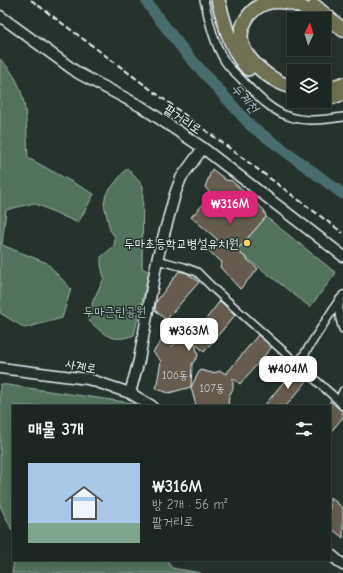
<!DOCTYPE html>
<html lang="ko">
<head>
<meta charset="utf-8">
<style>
	body { margin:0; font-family:"Comic Neue","Poor Story",sans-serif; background:#252e2a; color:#f1f3f6; height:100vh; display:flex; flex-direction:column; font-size:15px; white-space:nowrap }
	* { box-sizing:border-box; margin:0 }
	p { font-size:13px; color:#a0a5a5 }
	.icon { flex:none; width:22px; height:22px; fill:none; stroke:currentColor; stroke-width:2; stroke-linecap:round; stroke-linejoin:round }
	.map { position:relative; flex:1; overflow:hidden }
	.drawer { position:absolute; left:12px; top:405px; width:319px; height:156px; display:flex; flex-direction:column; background:#1c2622; border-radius:0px; box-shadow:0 2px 10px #0003,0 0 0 1px #3a4340 }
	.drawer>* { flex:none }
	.needle { width:26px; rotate:4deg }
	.fabs { position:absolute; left:287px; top:12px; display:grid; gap:8px }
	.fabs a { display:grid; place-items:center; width:44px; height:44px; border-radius:0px; background:#1c2622; box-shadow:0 2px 10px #0003,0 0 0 1px #3a4340; font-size:20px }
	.price { position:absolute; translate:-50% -34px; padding:0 9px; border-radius:8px; background:#fff; color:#222; font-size:13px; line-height:26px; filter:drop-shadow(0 1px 2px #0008) }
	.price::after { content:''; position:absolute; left:50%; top:24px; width:12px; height:9px; margin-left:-6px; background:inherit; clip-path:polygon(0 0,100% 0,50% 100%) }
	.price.current { background:#db2777; color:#fff }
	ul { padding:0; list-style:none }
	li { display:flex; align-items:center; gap:12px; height:100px; padding:0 16px }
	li+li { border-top:1px solid #3a4340 }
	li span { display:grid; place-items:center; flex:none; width:112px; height:80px; border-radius:0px; color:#555 }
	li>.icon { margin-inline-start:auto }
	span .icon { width:48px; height:48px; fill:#fffc; stroke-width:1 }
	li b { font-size:17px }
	h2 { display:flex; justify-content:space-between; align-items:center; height:48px; padding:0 16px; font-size:17px }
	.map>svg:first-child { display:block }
	.green { fill:#52725c; stroke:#9db2aa }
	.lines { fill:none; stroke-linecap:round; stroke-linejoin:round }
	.river { stroke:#496d6e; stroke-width:11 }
	.building { fill:#655c4f; stroke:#e8f1f8 }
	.street-casing { stroke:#e8f1f8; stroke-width:10 }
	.secondary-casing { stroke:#e8f1f8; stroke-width:13 }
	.highway-casing { stroke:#e8f1f8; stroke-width:16 }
	.street { stroke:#26332d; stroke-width:7 }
	.secondary { stroke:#26332d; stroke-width:10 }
	.highway { stroke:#706f52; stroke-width:13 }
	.rail { stroke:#e8f1f8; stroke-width:2; stroke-dasharray:6 3; stroke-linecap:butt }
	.poi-dot { fill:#ffd166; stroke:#26332d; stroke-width:1.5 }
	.labels { text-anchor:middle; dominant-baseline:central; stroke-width:3; stroke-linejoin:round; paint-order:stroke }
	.number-label { font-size:11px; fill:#c7ccce }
	.street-label { font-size:13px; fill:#e8f1f8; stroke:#26332d }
	.poi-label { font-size:13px; fill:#e8f1f8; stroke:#26332d; text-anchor:end }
	.park-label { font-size:13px; fill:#acbeba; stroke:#26332d }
	.water-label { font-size:14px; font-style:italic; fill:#a8bcc1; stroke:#26332d }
</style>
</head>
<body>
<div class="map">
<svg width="343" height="573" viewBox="0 0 343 573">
	<rect width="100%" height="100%" fill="#26332d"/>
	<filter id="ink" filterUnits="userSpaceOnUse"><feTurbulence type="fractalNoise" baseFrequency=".025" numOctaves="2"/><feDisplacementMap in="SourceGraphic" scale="8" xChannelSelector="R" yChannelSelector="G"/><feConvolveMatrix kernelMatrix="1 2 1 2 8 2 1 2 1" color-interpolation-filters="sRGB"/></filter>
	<g filter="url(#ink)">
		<g class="green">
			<path d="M0,59C4,63 9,68 12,73C29,97 26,131 28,158L94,194L78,223L34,203L6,210L2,245L47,263L71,289L62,318L25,328L0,313Z"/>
			<path d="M127,168L143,186L142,268L149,272L134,335C111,344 104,334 88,320L93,301L104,278L101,265V257L114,246L115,237L110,230L104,204L106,194Z"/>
			<polygon points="266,217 336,273 310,307 237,250"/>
			<polygon points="0,384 139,404 141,406 13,406 13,532 0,506"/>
			<polygon points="14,560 166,560 172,568 201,573 12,573"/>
		</g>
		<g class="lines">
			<polyline class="river" points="146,0 150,7 185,52 251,126 343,194"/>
		</g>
		<g class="building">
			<polygon points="212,169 226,180 232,181 264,210 266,217 237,250 258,269 240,289 220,267 222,262 208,251 217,239 191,217 212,195 205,187"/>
			<polygon points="179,271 187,273 199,282 166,320 155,310 156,302"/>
			<polygon points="220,301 235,315 204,352 195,343 198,356 192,364 191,387 169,393 156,389 161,361 153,352 162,340 172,346 184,337 189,341"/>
			<polygon points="258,335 272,347 240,384 233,378 233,389 229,396 228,406 196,406 191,387 200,370 212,373 221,371 226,374"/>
			<polygon points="295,368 308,380 286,406 264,406"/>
			<polygon points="330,401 343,412 343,417 330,433"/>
			<polygon points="330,497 343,508 343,538 330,527"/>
		</g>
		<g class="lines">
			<defs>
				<g id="street">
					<path d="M204,0C209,19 213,41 223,58C227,67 237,74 243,81C277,118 293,125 343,117"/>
					<polyline points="157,260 184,267 197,272 215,290 339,401 343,406"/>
					<path d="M343,295C336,305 339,318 343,329"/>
					<polyline points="298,364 339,300"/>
					<polyline points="339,401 343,391"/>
				</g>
				<g id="secondary">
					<polyline points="0,16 78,73 142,107 203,148 343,256"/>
					<polyline points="0,368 88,379 130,393 152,406"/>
					<polyline points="130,393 139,360 157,260 175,194 181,178 203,148"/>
					<polyline points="330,554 343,565"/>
				</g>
				<g id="highway">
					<path d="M218,0C225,24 230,50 248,69"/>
					<polyline points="315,6 343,30"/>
					<path d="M294,88C288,86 282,84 277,81C264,74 249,61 243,47C236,29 249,9 266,3C277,0 289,2 299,6C307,9 313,14 320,19"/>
					<polyline points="324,90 343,84"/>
					<polyline points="324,99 343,94"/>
				</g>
			</defs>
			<use href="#street" class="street-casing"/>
			<use href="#secondary" class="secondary-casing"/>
			<use href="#highway" class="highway-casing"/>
			<use href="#street" class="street"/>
			<use href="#secondary" class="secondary"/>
			<use href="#highway" class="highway"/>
			<polyline class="rail" points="31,0 343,233"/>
		</g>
	</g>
	<circle class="poi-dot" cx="247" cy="243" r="4"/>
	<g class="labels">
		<g class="number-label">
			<text x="175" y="375">106동</text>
			<text x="212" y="388">107동</text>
		</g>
		<g class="street-label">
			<text transform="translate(183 119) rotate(34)">팥거리로</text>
			<text transform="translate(81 366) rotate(11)">사계로</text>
		</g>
		<g class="poi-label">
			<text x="239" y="243">두마초등학교병설유치원</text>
		</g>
		<g class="park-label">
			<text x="115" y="311">두마근린공원</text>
		</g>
		<g class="water-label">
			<text transform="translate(245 98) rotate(49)">두계천</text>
		</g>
	</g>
</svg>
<div class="fabs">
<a><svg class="needle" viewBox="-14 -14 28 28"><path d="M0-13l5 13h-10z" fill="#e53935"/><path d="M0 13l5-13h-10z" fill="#a0a5a5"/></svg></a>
<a><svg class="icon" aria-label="layers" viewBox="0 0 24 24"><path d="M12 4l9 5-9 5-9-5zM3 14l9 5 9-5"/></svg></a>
</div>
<b class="price current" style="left:230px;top:225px">₩316M</b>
<b class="price" style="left:189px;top:352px">₩363M</b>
<b class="price" style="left:288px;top:390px">₩404M</b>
<section class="drawer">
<h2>매물 3개<svg class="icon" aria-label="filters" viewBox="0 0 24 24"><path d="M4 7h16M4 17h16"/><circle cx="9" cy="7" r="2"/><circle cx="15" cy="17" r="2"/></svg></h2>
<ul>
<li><span style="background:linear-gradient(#a9c7e8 75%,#7fa58c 0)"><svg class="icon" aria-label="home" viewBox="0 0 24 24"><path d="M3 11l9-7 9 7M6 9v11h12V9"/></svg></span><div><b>₩316M</b><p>방 2개 · 56 m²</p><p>팥거리로</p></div></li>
</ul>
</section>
</div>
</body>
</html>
